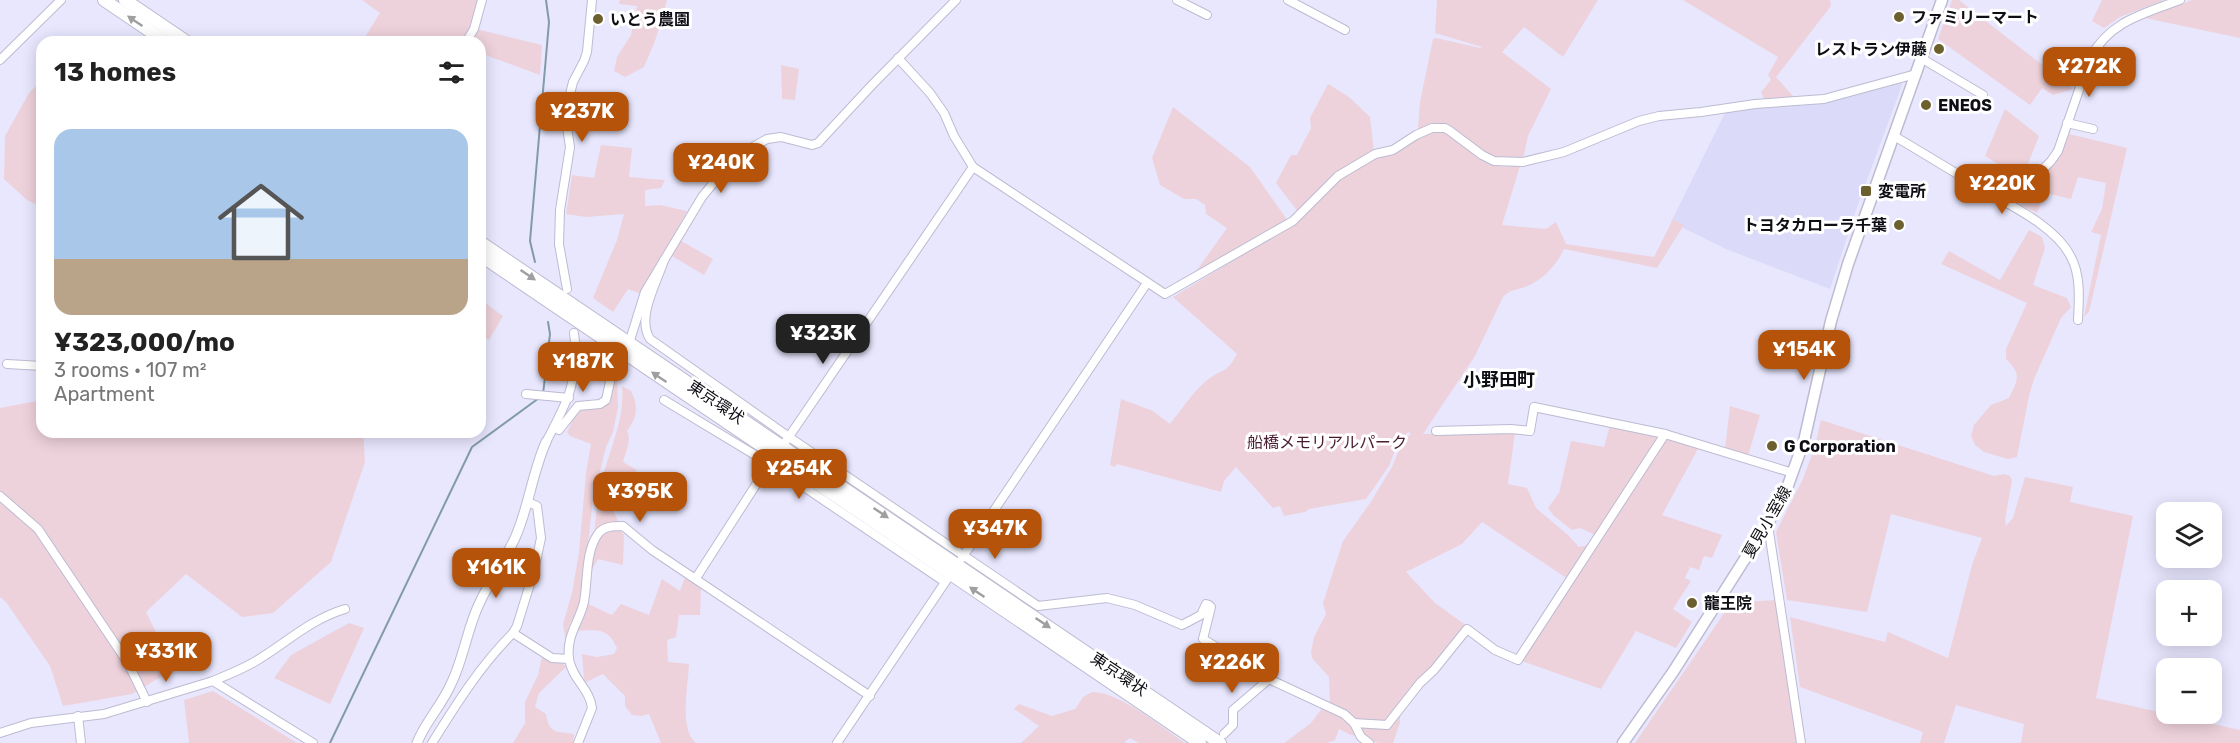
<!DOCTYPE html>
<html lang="en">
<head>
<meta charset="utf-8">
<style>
	body { margin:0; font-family:Rubik,"Noto Sans JP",sans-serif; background:#f2f2f2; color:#222; height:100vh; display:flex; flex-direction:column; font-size:22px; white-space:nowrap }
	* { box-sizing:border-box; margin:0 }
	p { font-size:20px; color:#767676 }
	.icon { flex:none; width:33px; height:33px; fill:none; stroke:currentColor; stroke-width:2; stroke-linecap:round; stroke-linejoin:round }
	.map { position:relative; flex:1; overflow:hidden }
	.panel { position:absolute; left:36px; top:36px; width:450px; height:402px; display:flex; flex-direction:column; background:#fff; border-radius:18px; box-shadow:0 3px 15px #0003 }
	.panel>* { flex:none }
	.controls { position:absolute; left:2156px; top:502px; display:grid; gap:12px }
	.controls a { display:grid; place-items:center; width:66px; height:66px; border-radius:12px; background:#fff; box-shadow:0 3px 15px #0003; font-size:30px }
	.price { position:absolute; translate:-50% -51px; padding:0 14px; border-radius:12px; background:#b45309; color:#fff; font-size:20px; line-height:39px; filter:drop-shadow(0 2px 3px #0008) }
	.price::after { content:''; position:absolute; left:50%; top:36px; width:18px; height:14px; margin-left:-9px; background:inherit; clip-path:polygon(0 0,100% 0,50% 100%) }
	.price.on { background:#222; color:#fff }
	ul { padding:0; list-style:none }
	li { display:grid; align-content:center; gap:12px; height:318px; padding:0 18px }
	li+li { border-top:2px solid #e0e0e0 }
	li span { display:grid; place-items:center; height:186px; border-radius:18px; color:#555 }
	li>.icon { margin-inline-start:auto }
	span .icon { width:108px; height:108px; fill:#fffc; stroke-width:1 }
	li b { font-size:26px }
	h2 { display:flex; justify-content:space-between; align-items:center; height:72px; padding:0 18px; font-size:26px }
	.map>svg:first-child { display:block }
	.built { fill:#dbdaf8 }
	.green { fill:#eed2db }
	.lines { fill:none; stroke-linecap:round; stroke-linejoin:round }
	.stream { stroke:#829ca7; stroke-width:2 }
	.minor-casing { stroke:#bcbbd1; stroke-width:10 }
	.tertiary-casing { stroke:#bcbbd1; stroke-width:11 }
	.secondary-casing { stroke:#bcbbd1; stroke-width:13 }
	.trunk-casing { stroke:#bcbbd1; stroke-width:14 }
	.minor { stroke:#fff; stroke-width:8 }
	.tertiary { stroke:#fff; stroke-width:9 }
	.secondary { stroke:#fff; stroke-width:10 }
	.trunk { stroke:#fff; stroke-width:12 }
	.oneway { fill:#9f9fa1 }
	.poi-dot { fill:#6c612e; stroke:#fff; stroke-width:2 }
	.labels { text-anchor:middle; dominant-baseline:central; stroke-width:6; stroke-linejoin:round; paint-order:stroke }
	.poi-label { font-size:16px; font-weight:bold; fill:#0e0e15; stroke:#fff; text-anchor:start }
	.street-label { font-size:16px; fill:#0e0e15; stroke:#fff }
	.park-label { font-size:16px; fill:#491c30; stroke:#fff }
	.neighbourhood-label { font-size:18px; font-weight:bold; fill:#0e0e15; stroke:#fff }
</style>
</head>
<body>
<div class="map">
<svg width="2240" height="743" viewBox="0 0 2240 743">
	<rect width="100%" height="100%" fill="#e8e7fe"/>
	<polygon class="built" points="1901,81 1902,85 1856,210 1830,289 1726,249 1671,222 1725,113 1756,107 1811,105"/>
	<g class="green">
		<polygon points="362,0 479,0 472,28 464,42 362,42 380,13"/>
		<polygon points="620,0 667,0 655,41 644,67 625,77 614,71 617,57 631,35 637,6 619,4"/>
		<path d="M1437,0H1598L1563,57L1524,27L1502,52L1551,89L1528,136L1523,159C1508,160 1495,160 1482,152C1456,137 1454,120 1419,129L1418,127L1420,102L1433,39L1436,38L1480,48L1482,47L1435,33Z"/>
		<polygon points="1683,0 1830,0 1831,6 1776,77 1794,97 1764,99 1761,92 1771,80 1768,75 1778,57"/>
		<polygon points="1952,0 1959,0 2073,89 2053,95 2042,88 2030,105 1938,39"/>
		<polygon points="2102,0 2164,0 2120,17 2104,28 2092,21"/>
		<polygon points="2192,0 2240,0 2240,38 2145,18"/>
		<polygon points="476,29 542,45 540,75 480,53 480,42 468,42"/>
		<polygon points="781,65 799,69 795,100 782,99"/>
		<polygon points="42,80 42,207 27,200 4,179 5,136 29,93"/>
		<polygon points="1328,84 1349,97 1370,117 1374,152 1355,163 1299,213 1276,183 1291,155 1297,155 1311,128 1310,118"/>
		<polygon points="1173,107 1250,167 1288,221 1192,277 1227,228 1206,214 1205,205 1196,199 1184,199 1160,185 1152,158"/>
		<polygon points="2005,109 2039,136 2022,179 1985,156"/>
		<path d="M1432,131C1459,131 1469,156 1492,165C1501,168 1511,166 1520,166L1502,225L1546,229L1556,222L1566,244L1654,257L1673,219L1684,225L1657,268L1564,249C1556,266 1543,280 1525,287C1516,290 1509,290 1503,297L1475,356L1423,434L1515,433L1508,484L1527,488L1536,508L1568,535L1579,547L1593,544L1568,579L1482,522L1462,544L1406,572L1435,603L1467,626L1431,669L1417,680L1387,721H1355L1330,706L1329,677L1312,658L1311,652L1314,637L1326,614L1323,603L1343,541L1370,503L1392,467L1401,445L1411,433L1408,432L1397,445L1389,466L1366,499L1309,509L1305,512L1284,516L1280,506L1273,508L1236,467L1224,481L1221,492L1117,464L1115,467L1110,465L1121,399L1153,411L1170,424C1182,409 1192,393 1206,381C1222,368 1226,375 1237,354L1173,297L1294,224L1321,199L1339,178L1376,157L1395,152Z"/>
		<path d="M2069,134L2127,148L2089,312L2084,317L2101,235L2091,232L2102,209L2106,183L2078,177L2071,199L2045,193L2037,213L2021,205L2020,202C2040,177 2059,166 2069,134Z"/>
		<polygon points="601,145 632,148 629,177 665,180 661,188 645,190 645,206 660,205 687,211 641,294 628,289 613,312 593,298 617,240 624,214 586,217 566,214 572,175 594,178"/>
		<path d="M2029,230L2042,237L2045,248L2033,285L2067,298L2071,307L2061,318L2034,379L2029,396L2017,457L2008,459L1984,452L1975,445L1971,436L1974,425L1991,405L2009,398C2018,379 2022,375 2006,359V349L2027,303L1941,264L1949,251L2000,280Z"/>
		<polygon points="681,241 713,259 704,275 672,256"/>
		<polygon points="480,299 503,316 489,340 480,336"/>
		<polygon points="617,375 618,407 613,432 606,447 593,500 581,604 569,626 566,642 563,624 572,593 579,552 586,473 591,444 570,436 567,432 579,408 600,406 611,390"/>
		<path d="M622,386L631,391C639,407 637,417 627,431C632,441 625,453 623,462L637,470L613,509L619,524L594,536L598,497L609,498L612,479L603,476C611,446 625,418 622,386Z"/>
		<polygon points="42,400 42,432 363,432 365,462 331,562 273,613 242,617 186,574 146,612 174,669 132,694 63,706 50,666 6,602 0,597 0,408"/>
		<polygon points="1730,406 1760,415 1748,456 1725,449"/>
		<polygon points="1821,420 1994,476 2004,474 2010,476 2012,480 2005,520 2006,526 2013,518 2025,477 2073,487 2070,502 2133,516 2096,698 2240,730 2240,743 2021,743 2024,724 1956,705 1944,743 1920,743 1923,732 1800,687 1790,617 1885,642 1888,632 1948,658 1972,565 1982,538 1891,514 1867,612 1787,600 1776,532 1803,479 1815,446"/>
		<polygon points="1610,425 1699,447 1662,515 1722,535 1712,558 1704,556 1699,570 1690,567 1685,578 1691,581 1673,609 1692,622 1676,648 1636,631 1601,689 1522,661 1602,538 1580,528 1572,530 1554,516 1548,508 1559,493 1571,441 1604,447"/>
		<path d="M607,529L620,530L624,535L623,565L598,559L590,573C593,557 593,540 607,529Z"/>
		<path d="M685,577L701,587L700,615H679L676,637L667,640L668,662L689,664C688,686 679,729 696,743H661L649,714L641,716L632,715L625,706V696L603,674L586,682L584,679L582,654L597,657L614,654L617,648C608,627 596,630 576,631L588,604L612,615L621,604L649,615L662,579L680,591Z"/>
		<polygon points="1775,600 1797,743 1635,743 1731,603"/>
		<polygon points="349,623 364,628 330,704 274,678 291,655"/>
		<path d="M542,657L562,662L566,667L539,693L535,707L546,714C549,735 558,731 574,734L573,743H513L525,723V702L538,675Z"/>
		<polygon points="213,691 297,743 189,743 184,700"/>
		<path d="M1092,692C1118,691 1163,728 1185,743H1139L1130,738L1124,743H1021L1039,726L1014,709L1019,704L1052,716L1075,709L1083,697Z"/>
		<path d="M1323,707C1340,713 1350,720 1358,736L1351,735L1339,729L1335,740L1327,743H1284L1311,723Z"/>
		<path d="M1400,711V723L1393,743C1371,743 1369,743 1357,726L1389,727Z"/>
	</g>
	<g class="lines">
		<g class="stream">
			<polyline points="535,262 530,241 549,22 546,0"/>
			<polyline points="543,394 550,334 548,322"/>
			<polyline points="330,743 472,447 539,398"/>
		</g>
		<defs>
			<g id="minor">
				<polyline points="1177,0 1207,15"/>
				<polyline points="1288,0 1345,30"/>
				<polyline points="466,42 474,29 482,0"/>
				<polyline points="898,58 930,93 944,113 954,136 973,167 1165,294 1293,221 1338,176 1375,154 1393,150 1416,135 1432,128 1445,128 1450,131 1482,155 1494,161 1523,162 1564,152 1639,121 1659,116 1701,112 1755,104 1824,99 1916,74"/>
				<polyline points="1921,58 1983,95"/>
				<polyline points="0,60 61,0"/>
				<polyline points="2067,123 2093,129"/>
				<path d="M1894,136C1923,153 1952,171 1981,188C2009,205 2056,226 2071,257C2081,276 2079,299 2078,320"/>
				<path d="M2009,204L2051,161L2058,151L2090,58C2110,21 2143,14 2180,0"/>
				<path d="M664,260C657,283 636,317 650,339L789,437L1038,606L1107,598L1135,605L1182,625L1201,615L1206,604L1209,605L1211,607L1203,639L1269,679L1344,714L1354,723L1361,737L1369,743"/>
				<polyline points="567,289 559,244 560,210 570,147 565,114 573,82 584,61 587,52 592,0"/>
				<polyline points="7,364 42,366"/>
				<polyline points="526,394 569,398"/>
				<polyline points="664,400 770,464 945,582"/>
				<polyline points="554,427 559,430 578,406 600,404 606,400 614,363 631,337 645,292 702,197 720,175 751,148 767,139 781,137 812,145 818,143 872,85 956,0"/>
				<polyline points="1436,431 1511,429 1530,431 1534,407 1665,434 1793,473"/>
				<polyline points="786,441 973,167"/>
				<path d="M546,442C566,405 581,377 574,333"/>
				<polyline points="0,496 38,529 128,663 147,702"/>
				<polyline points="1768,525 1801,743"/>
				<polyline points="962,558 1147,283"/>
				<polyline points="696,578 777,452"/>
				<polyline points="513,633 552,658 569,659"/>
				<path d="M213,681C227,675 243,669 256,661C286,643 311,619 345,609"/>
				<polyline points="78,716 81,743"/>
				<polyline points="1354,723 1387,725 1420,683 1434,670 1467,629 1495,650 1518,660 1665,434"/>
				<polyline points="0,733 31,723 104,714 213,681 313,743"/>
				<polyline points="1224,734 1233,725 1233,710 1269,679"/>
				<path d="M432,743C457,703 480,666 513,633L517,626L534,571L541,538L537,506L528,502"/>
				<path d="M578,743L592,708C590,689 572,679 569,659C566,635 579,623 584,602C588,581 585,552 598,534C604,526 613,526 623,526L652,550L870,696"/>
				<polyline points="837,743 952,572"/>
			</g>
			<path id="tertiary" d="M417,743C425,722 442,705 451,684C464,658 467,628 480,602C490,580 505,560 515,538C529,507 532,473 546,442"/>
			<polyline id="secondary" points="1623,743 1673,672 1783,499 1804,441 1831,321 1848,264 1942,0"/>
			<g id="trunk">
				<polyline points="104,0 166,42"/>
				<polyline points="125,0 187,42"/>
				<polyline points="480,242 1220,743"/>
				<polyline points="480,255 1200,743"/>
			</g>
		</defs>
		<use href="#minor" class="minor-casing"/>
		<use href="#tertiary" class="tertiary-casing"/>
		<use href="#secondary" class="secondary-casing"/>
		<use href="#trunk" class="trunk-casing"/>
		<use href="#minor" class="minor"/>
		<use href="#tertiary" class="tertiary"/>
		<use href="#secondary" class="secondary"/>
		<use href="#trunk" class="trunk"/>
	</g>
	<defs><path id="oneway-solid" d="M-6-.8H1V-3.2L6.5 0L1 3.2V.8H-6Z" transform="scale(1.5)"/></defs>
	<g class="oneway">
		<use href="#oneway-solid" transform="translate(135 21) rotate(-146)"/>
		<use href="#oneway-solid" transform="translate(528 275) rotate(34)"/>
		<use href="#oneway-solid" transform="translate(659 377) rotate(-146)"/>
		<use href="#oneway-solid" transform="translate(881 513) rotate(34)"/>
		<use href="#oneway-solid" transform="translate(977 592) rotate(-146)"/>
		<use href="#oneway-solid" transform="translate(1043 623) rotate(34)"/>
	</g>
	<g class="poi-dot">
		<circle cx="1899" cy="17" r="6"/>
		<circle cx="598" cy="19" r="6"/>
		<circle cx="1939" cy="49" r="6"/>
		<circle cx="1926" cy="105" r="6"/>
		<rect x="1860" y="185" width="12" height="12" rx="3"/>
		<circle cx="1899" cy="225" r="6"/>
		<circle cx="1772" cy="446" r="6"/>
		<circle cx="1692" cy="603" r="6"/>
	</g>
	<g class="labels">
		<g class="poi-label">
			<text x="1911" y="17">ファミリーマート</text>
			<text x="610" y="19">いとう農園</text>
			<text x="1927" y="49" text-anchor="end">レストラン伊藤</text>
			<text x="1938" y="105">ENEOS</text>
			<text x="1878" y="191">変電所</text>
			<text x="1887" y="225" text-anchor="end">トヨタカローラ千葉</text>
			<text x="1784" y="446">G Corporation</text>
			<text x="1704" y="603">龍王院</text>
		</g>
		<g class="street-label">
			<text transform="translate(716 402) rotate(34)">東京環状</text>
			<text transform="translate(1767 522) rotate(-60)">夏見小室線</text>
			<text transform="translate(1119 674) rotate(34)">東京環状</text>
		</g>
		<g class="park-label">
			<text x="1327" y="442">船橋メモリアルパーク</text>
		</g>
		<g class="neighbourhood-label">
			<text x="1499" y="380">小野田町</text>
		</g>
	</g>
</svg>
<div class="controls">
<a><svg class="icon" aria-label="layers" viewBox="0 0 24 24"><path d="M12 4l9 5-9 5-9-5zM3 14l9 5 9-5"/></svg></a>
<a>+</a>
<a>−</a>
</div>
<b class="price" style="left:2089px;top:98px">¥272K</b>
<b class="price" style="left:582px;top:143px">¥237K</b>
<b class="price" style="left:721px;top:194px">¥240K</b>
<b class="price" style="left:2002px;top:215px">¥220K</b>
<b class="price on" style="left:823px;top:365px">¥323K</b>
<b class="price" style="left:1804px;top:381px">¥154K</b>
<b class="price" style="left:583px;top:393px">¥187K</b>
<b class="price" style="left:799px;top:500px">¥254K</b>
<b class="price" style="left:640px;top:523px">¥395K</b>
<b class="price" style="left:995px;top:560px">¥347K</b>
<b class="price" style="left:496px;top:599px">¥161K</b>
<b class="price" style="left:166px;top:683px">¥331K</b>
<b class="price" style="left:1232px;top:694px">¥226K</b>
<section class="panel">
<h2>13 homes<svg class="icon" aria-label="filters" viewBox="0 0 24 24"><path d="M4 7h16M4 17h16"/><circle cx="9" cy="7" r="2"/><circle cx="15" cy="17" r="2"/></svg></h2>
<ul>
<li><span style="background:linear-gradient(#a9c7e8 70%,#b9a48a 0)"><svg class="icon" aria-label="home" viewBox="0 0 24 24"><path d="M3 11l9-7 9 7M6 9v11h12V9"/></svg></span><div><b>¥323,000/mo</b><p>3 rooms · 107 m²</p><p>Apartment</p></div></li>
</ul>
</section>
</div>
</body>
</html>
